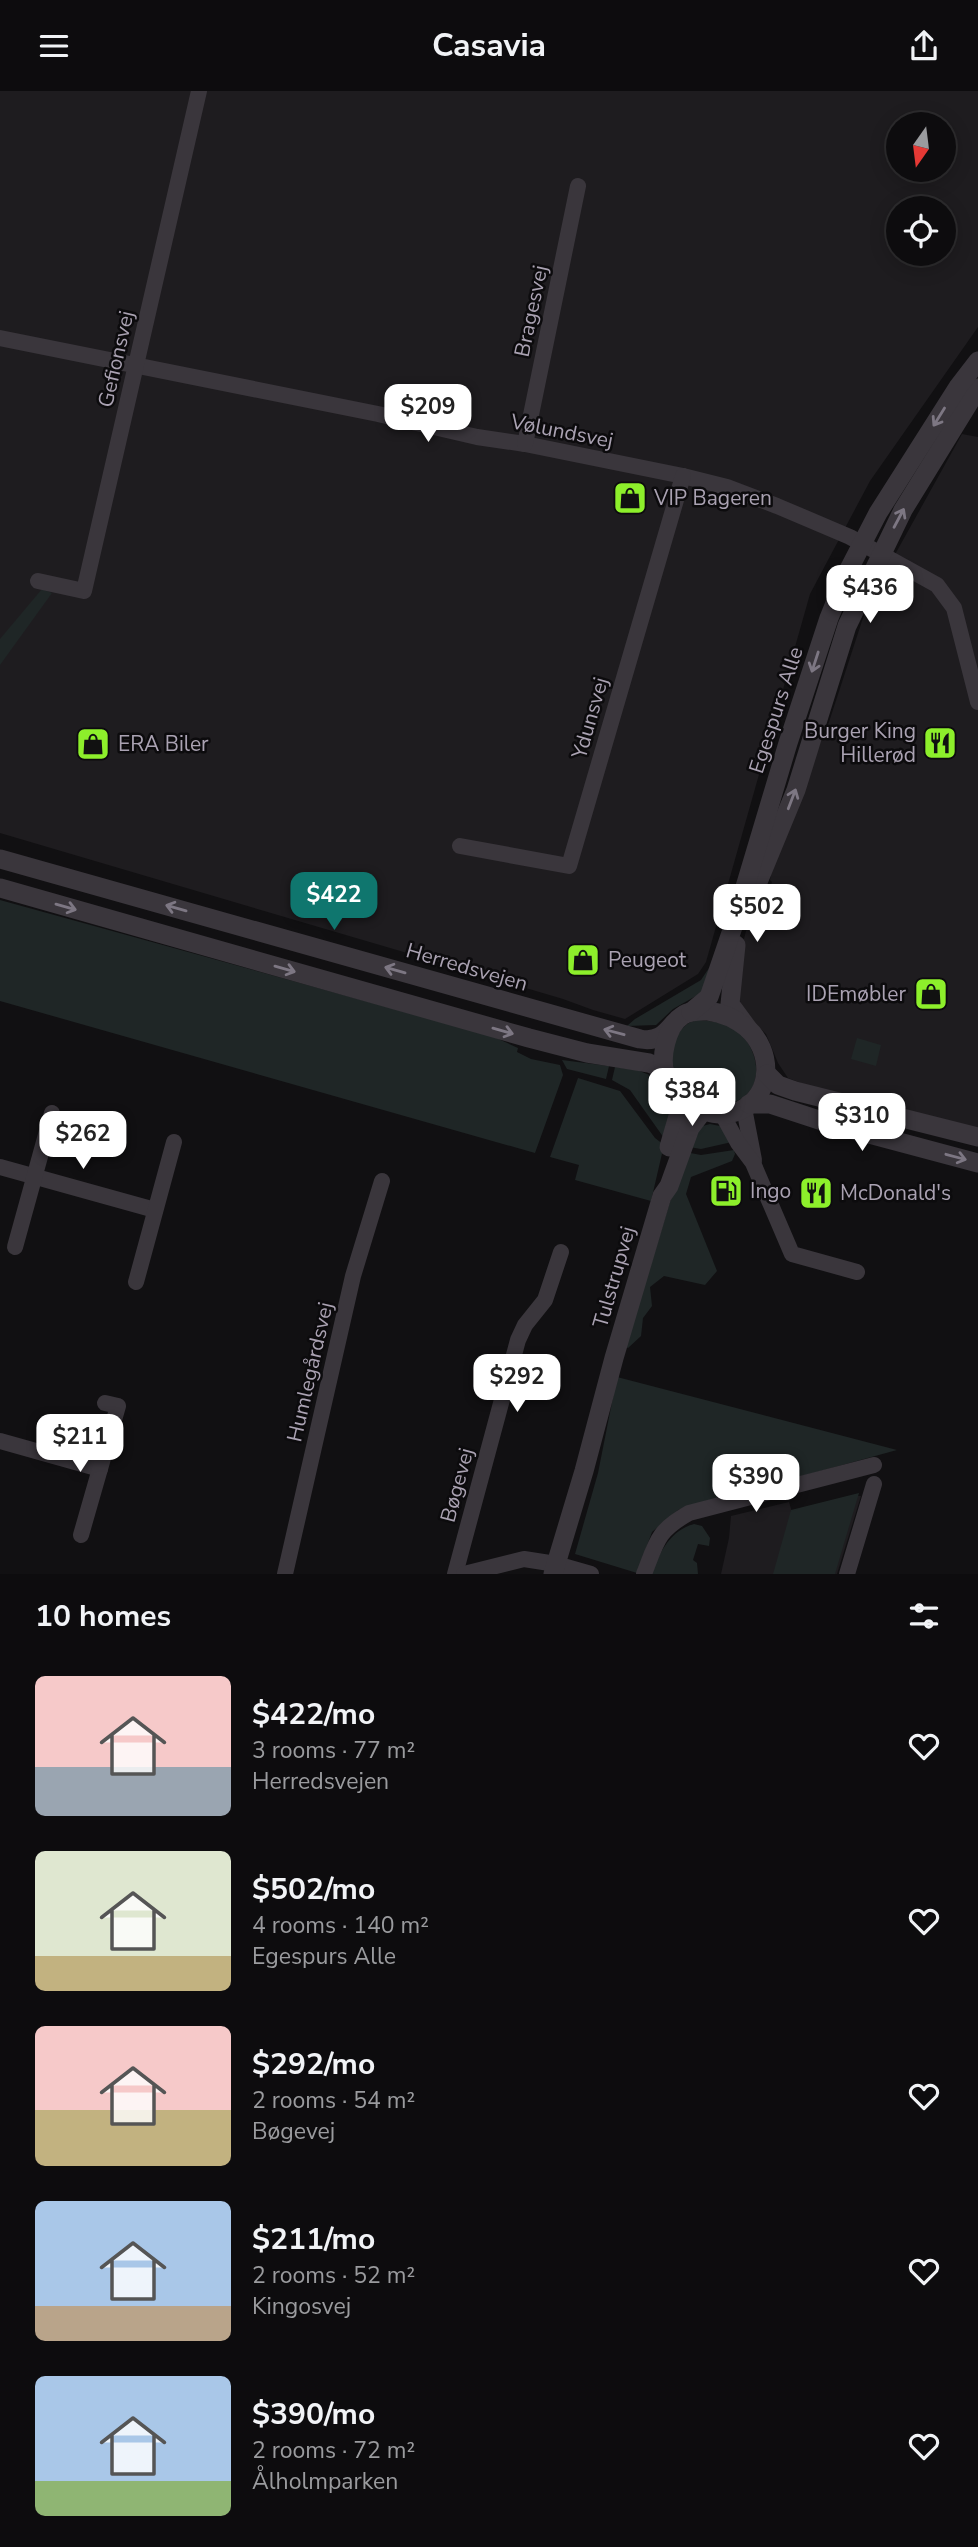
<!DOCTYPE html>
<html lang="en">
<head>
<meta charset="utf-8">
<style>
	body { margin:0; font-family:"Nunito Sans",sans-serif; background:#161517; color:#f1f3f6; height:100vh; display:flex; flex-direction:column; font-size:26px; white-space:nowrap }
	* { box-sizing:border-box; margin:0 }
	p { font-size:23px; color:#9a9b9e }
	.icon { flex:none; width:38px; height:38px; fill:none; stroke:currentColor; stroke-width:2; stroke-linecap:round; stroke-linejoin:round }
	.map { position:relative; height:1483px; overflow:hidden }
	.sheet { display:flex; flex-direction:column; background:#0d0c0e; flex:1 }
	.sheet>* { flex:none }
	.needle { width:46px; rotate:194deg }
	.controls { position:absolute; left:886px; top:21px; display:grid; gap:14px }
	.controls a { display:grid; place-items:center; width:70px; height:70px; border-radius:50%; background:#0d0c0e; box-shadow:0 4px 18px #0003,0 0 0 2px #2d2c2e; font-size:35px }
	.price { position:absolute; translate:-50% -60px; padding:0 16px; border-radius:14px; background:#fff; color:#222; font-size:23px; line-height:46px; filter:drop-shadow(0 2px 4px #0008) }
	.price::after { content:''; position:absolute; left:50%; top:42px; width:21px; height:16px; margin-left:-10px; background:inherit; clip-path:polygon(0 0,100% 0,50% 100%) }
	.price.current { background:#0f766e; color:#fff }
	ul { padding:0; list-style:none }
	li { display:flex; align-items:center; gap:21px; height:175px; padding:0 35px }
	li span { display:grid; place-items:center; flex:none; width:196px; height:140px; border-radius:10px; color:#555 }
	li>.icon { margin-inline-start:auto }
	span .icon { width:84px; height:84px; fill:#fffc; stroke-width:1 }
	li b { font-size:30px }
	h2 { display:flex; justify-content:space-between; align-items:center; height:84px; padding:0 35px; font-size:30px }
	header { display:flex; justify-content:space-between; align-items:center; height:91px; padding:0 35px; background:#0d0c0e; font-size:32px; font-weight:700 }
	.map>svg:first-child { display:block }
	.built { fill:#1e1c1f; fill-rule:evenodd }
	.green { fill:#1f2626 }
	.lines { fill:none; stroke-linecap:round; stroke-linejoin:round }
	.minor { stroke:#3a363c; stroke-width:16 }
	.tertiary { stroke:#3a363c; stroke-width:19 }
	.oneway { stroke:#7d7783 }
	.labels { text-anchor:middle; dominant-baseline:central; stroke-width:5; stroke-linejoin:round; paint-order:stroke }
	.street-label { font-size:21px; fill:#aaa2b2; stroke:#0c0b0d }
	.poi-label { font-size:21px; fill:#aaa2b2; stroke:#0c0b0d; text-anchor:start }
</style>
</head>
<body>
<header><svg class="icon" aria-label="menu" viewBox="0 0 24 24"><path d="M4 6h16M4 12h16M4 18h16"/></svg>Casavia<svg class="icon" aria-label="share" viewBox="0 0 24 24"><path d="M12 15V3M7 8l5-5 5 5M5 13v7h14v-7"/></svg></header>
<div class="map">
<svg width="978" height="1483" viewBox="0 0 978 1483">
	<rect width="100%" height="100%" fill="#111012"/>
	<g class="built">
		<path d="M0,0H978V236L870,390L810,503L706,871L698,883L625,928L593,919L563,908L0,742ZM898,33H943V79H898ZM898,117H943V163H898Z"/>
		<polygon points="962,343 978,346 978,1037 816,998 788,987 778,972 766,943 742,919 740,910 740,864 746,840 760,816 763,816 772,791 770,789 773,767 829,631 862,530 873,503"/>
		<polygon points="857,1405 861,1405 837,1483 721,1483 729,1447 731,1425 789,1411 792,1421"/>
	</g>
	<g class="green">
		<polygon points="42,498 52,502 0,574 0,548"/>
		<polygon points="0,809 492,945 518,957 517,961 531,968 560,974 563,984 535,1062 0,910"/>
		<polygon points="709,877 703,901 673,918 656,934 627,935 635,928 701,889"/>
		<path d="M698,929C711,930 722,931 734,938C754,950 766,986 746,1004C712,1035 653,982 677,945C683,936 687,931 698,929Z"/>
		<polygon points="857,947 881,954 876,975 851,968"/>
		<polygon points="562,969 609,975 606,988 567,978"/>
		<polygon points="615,976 637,979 652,985 669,1008 672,1021 664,1047 630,999 612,989"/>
		<polygon points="578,987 620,1000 655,1047 664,1054 651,1110 575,1089 579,1074 550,1066"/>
		<polygon points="710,1033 720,1035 732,1051 701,1058 689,1056 699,1036"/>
		<polygon points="734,1059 735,1063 732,1070 691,1086 686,1103 717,1180 705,1194 664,1185 650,1196 652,1215 643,1227 641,1245 628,1257 626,1256 685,1061 701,1064"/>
		<polygon points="617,1286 897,1359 678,1419 652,1441 637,1482 575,1463 598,1382"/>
		<polygon points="859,1402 835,1483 773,1483 791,1419"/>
		<path d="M694,1433L702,1435L710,1447L709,1455L698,1453L693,1469L697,1472L698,1483H652C659,1461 671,1439 694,1433Z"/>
	</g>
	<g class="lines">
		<g class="minor">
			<polyline points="0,247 378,323 477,346 525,353 683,385 727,396 777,415 850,446 937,494 954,517 978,611"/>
			<polyline points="525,353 578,95"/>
			<polyline points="38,490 84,500 199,0"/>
			<polyline points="460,755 569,775 683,385"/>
			<polyline points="744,1017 754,1069"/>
			<polyline points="722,1023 738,1052 753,1072 792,1163 857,1181"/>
			<polyline points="0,1076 155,1119"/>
			<polyline points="15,1156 52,1022"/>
			<polyline points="136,1191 174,1051"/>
			<polyline points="0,1350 100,1378"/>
			<polyline points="81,1444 118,1315 105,1312"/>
			<polyline points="285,1483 353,1185 382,1090"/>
			<polyline points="455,1483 518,1249 525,1234 545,1209 561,1161"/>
			<polyline points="464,1483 524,1468 556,1473 591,1483"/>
			<path d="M644,1483C657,1450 657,1440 689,1422L874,1374"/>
			<polyline points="847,1483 874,1393"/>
		</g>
		<g class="tertiary">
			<path d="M0,768L640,948C657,951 664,944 674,932"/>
			<polyline points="756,796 796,699 847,535 903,419 978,297"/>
			<polyline points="0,797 529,947 587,962 649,972 664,978"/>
			<polyline points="736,854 730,913 749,939"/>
			<path d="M708,920C723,922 735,927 747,937C772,959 774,1002 741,1019C713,1032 677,1012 666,984C659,968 667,934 682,925C690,919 699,920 708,920Z"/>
			<polyline points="691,921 709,906 733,836 788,652 829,527 848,480 878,422 958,296 978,270"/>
			<polyline points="767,983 778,994 795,1000 978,1046"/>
			<polyline points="749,1013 770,1013 828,1032 978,1072"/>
			<polyline points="669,1056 683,1008"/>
			<polyline points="553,1483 584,1380 614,1267 662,1105 669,1095 690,1037 703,1020"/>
		</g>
	</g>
	<defs><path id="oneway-shaft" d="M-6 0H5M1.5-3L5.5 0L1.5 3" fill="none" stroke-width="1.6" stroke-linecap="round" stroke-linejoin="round" transform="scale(1.75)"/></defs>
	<g class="oneway">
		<use href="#oneway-shaft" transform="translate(939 326) rotate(122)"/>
		<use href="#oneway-shaft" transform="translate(899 427) rotate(-62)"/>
		<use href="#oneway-shaft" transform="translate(815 571) rotate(108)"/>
		<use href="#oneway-shaft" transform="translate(792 708) rotate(-69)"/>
		<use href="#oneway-shaft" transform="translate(66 816) rotate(16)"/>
		<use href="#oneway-shaft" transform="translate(176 817) rotate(-164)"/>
		<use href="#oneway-shaft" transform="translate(285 878) rotate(16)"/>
		<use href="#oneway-shaft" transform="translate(395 879) rotate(-164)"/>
		<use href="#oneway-shaft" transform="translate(503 940) rotate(16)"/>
		<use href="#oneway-shaft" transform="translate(614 941) rotate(-165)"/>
		<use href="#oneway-shaft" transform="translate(956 1066) rotate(15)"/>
	</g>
	<defs>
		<symbol id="shop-square" viewBox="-11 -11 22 22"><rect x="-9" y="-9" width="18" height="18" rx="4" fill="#8def2b" stroke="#0c0b0d"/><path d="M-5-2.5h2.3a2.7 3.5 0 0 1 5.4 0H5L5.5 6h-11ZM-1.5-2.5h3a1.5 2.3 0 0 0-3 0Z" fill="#111"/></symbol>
		<symbol id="restaurant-square" viewBox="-11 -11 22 22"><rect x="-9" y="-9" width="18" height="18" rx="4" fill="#8def2b" stroke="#0c0b0d"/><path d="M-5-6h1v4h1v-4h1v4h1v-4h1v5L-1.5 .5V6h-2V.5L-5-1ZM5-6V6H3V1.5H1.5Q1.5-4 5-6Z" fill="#111"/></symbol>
		<symbol id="fuel-square" viewBox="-11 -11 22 22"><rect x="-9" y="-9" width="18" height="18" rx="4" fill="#8def2b" stroke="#0c0b0d"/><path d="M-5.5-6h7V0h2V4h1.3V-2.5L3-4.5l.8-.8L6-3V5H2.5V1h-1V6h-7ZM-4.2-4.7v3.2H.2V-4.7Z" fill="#111"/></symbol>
	</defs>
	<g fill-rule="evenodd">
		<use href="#shop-square" x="611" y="388" width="38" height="38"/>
		<use href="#restaurant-square" x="921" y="633" width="38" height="38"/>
		<use href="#shop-square" x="74" y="634" width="38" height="38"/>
		<use href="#shop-square" x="564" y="850" width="38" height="38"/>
		<use href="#shop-square" x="912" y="884" width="38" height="38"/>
		<use href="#fuel-square" x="707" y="1081" width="38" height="38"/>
		<use href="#restaurant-square" x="797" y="1083" width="38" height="38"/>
	</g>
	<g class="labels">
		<g class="street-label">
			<text transform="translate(531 220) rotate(-78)">Bragesvej</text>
			<text transform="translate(116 268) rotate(-77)">Gefionsvej</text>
			<text transform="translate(562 340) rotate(11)">Vølundsvej</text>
			<text transform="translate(776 619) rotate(-72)">Egespurs Alle</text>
			<text transform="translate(590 627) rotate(-74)">Ydunsvej</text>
			<text transform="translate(467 876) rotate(16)">Herredsvejen</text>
			<text transform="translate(614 1186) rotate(-74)">Tulstrupvej</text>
			<text transform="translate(310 1281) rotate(-77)">Humlegårdsvej</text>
			<text transform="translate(457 1394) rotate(-75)">Bøgevej</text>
		</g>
		<g class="poi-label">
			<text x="654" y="407">VIP Bageren</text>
			<text x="916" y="640" text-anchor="end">Burger King<tspan x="916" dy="24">Hillerød</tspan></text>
			<text x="118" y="653">ERA Biler</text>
			<text x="608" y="869">Peugeot</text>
			<text x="906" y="903" text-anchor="end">IDEmøbler</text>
			<text x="750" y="1100">Ingo</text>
			<text x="840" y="1102">McDonald's</text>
		</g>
	</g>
</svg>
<div class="controls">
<a><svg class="needle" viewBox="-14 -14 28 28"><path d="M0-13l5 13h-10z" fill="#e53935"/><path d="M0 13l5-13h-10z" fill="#9a9b9e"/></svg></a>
<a><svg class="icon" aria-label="locate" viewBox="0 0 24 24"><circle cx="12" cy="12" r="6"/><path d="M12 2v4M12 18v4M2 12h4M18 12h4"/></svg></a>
</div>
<b class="price" style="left:428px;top:353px">$209</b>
<b class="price" style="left:870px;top:534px">$436</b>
<b class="price current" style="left:334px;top:841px">$422</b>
<b class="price" style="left:757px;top:853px">$502</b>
<b class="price" style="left:692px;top:1037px">$384</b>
<b class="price" style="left:862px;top:1062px">$310</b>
<b class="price" style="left:83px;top:1080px">$262</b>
<b class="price" style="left:517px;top:1323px">$292</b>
<b class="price" style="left:80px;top:1383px">$211</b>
<b class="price" style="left:756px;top:1423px">$390</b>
</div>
<section class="sheet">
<h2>10 homes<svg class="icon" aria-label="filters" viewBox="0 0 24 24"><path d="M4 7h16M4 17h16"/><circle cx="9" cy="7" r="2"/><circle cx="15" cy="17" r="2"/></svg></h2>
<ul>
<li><span style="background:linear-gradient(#f6c9c9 65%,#9aa5b1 0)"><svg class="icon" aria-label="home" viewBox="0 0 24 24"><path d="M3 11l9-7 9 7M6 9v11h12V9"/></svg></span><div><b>$422/mo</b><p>3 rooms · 77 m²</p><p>Herredsvejen</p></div><svg class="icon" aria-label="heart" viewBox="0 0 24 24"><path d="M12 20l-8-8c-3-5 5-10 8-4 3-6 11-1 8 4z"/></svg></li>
<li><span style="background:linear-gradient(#dfe7d0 75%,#c2b280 0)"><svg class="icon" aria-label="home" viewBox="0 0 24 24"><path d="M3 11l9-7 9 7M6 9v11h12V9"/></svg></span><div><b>$502/mo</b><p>4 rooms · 140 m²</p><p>Egespurs Alle</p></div><svg class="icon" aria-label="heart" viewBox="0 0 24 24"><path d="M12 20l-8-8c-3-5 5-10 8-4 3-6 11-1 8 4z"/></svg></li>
<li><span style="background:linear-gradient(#f6c9c9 60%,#c2b280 0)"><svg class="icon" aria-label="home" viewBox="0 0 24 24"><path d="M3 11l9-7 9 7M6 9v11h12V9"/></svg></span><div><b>$292/mo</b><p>2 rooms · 54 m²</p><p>Bøgevej</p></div><svg class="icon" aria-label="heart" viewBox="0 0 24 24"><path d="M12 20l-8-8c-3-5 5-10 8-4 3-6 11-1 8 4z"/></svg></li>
<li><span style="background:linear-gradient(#a9c7e8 75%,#b9a48a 0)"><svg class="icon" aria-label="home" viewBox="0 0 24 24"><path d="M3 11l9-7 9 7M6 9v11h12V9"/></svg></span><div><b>$211/mo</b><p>2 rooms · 52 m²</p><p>Kingosvej</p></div><svg class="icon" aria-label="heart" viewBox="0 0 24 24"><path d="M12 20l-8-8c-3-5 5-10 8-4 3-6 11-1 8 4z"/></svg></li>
<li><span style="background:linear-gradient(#a9c7e8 75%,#8fb573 0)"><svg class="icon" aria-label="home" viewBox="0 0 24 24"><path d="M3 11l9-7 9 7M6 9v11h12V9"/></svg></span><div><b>$390/mo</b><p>2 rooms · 72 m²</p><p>Ålholmparken</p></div><svg class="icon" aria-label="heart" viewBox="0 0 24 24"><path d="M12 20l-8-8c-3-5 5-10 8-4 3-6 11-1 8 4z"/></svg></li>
</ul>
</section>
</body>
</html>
